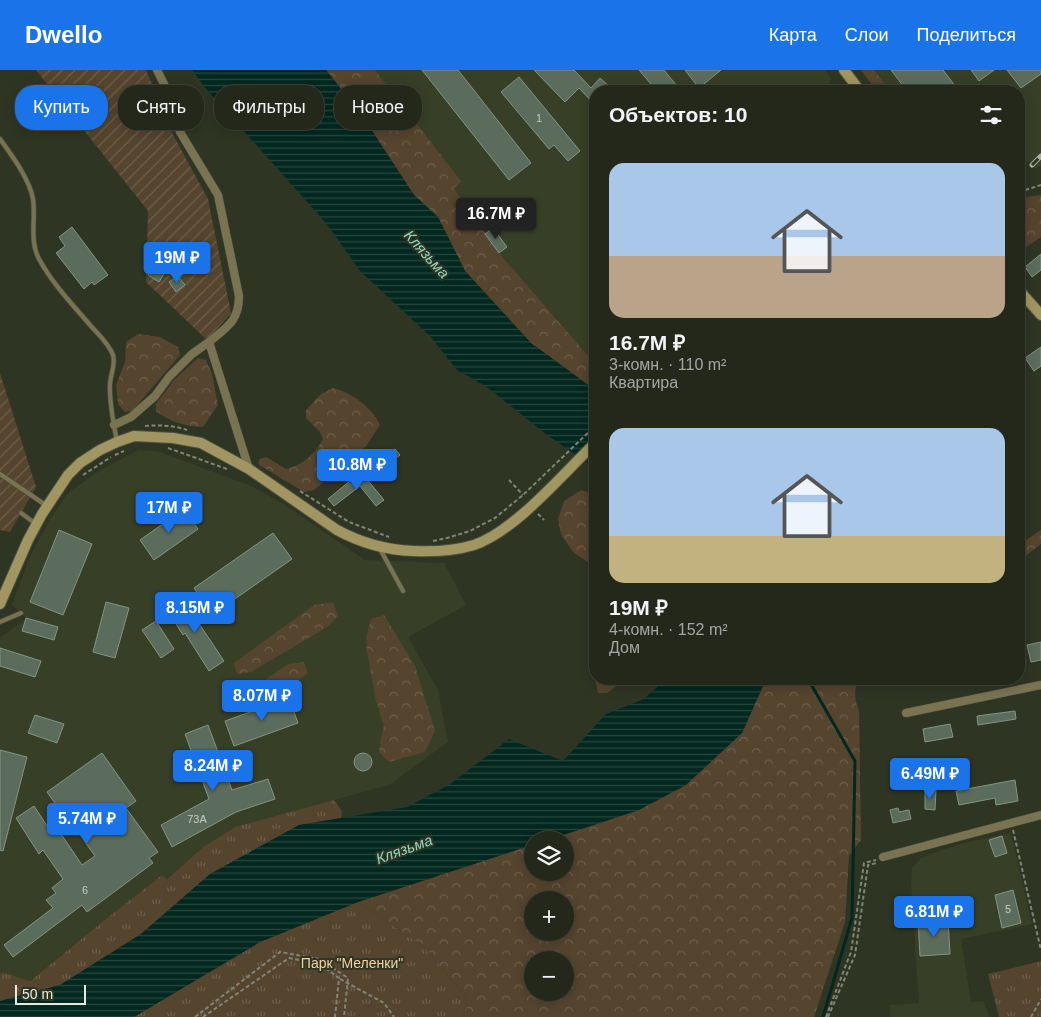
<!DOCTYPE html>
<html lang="ru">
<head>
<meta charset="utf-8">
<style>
	body { margin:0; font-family:Arial,sans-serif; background:#2f3427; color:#f1f3f6; height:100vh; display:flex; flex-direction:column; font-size:19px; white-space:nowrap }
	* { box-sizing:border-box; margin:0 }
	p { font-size:16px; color:#a3a6a2 }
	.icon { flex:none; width:28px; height:28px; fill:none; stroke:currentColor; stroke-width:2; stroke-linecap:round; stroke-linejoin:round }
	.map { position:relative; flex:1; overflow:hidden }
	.details { position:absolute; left:589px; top:15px; width:436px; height:600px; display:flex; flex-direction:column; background:#23281a; border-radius:20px; box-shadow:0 2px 12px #0003,0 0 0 1px #404439 }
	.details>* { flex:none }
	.guide { position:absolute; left:15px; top:15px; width:475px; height:45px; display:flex; gap:10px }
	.tools { position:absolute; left:524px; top:761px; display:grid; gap:10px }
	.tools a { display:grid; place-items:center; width:50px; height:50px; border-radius:50%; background:#23281a; box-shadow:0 2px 12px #0003,0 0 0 1px #404439; font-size:25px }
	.scale { position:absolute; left:15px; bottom:12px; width:71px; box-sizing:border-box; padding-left:5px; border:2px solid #e5e9de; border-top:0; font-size:14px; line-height:18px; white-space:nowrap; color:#e5e9de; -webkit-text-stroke:4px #2f3523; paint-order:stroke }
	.price { position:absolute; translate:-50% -42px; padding:0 11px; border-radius:5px; background:#1a73e8; color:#fff; font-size:16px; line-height:32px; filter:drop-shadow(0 1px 2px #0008) }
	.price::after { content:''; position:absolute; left:50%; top:30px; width:15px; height:11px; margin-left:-8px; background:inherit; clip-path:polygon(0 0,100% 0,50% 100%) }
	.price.selected { background:#222; color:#fff }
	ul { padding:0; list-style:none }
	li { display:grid; align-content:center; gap:10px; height:265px; padding:0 20px }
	li span { display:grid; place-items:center; height:155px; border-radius:15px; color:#555 }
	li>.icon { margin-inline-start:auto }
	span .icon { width:90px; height:90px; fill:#fffc; stroke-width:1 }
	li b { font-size:21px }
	h2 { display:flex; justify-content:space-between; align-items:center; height:60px; padding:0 20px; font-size:21px }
	.chip { padding:0 18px; border-radius:20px; background:#23281a; box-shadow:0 2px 12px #0003,0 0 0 1px #404439; font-size:18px; line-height:45px }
	.chip.selected { background:#1a73e8; color:#fff }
	header { display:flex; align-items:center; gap:30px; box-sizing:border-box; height:70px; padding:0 25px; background:#1a73e8; color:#fff }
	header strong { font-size:24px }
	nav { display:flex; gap:28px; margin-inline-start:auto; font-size:18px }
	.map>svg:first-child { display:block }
	.built { fill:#373f27 }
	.grass { fill:url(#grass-tufts) }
	.forest { fill:url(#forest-crowns); fill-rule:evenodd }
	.garden { fill:url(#garden-furrows) }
	.water { fill:url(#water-rules) }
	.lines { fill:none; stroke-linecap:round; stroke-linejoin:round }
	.stream { stroke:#02281f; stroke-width:3 }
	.building { fill:#5b6c5c; stroke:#829584 }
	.lane-casing { stroke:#4c5241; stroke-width:5.5 }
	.street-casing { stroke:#4c5241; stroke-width:9 }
	.secondary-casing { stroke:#4c5241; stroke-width:12 }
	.path { stroke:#808577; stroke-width:2; stroke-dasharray:4 2.5; stroke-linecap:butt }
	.lane { stroke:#797352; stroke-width:4 }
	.street { stroke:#797352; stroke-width:8 }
	.secondary { stroke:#a19662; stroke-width:10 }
	.rail-casing { stroke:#abb0a2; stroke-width:5 }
	.rail { stroke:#2f3523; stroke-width:3; stroke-dasharray:9; stroke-linecap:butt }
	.labels { text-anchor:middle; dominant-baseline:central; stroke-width:4; stroke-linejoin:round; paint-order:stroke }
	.number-label { font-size:11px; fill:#c2cabe }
	.park-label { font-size:14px; fill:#f7d1a1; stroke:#2f3523 }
	.water-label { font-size:15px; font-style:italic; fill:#90d5c0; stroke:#2f3523 }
</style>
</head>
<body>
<header>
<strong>Dwello</strong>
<nav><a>Карта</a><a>Слои</a><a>Поделиться</a></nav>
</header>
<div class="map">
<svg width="1041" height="947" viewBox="0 0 1041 947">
	<defs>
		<pattern id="grass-tufts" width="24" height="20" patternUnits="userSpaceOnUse" patternTransform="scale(1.25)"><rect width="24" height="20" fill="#55442e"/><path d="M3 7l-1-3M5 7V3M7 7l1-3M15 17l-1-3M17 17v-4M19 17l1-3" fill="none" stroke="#6d5f4c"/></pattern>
		<pattern id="forest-crowns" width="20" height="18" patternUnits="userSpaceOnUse" patternTransform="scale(1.25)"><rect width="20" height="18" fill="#55442e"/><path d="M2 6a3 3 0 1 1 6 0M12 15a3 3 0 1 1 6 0" fill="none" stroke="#6d5f4c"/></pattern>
		<pattern id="garden-furrows" width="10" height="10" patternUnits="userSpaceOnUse" patternTransform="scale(1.25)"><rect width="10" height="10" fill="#55442e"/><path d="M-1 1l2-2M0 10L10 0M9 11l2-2" fill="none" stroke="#6d5f4c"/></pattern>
		<pattern id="water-rules" width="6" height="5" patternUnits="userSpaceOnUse" patternTransform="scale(1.25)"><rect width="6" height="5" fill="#02281f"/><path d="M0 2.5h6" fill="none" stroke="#27473f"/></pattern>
	</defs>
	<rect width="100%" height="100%" fill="#2f3523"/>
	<g class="built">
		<polygon points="375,0 825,0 831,9 829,14 834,21 595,21 595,289 591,289 499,183 454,118 462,112"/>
		<polygon points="874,0 1041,0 1041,96 1035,99 1028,91 1019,98 1019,21 891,21"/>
		<polygon points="139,380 157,381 251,416 282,433 365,490 444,493 466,535 408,567 438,620 448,672 389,715 235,757 203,777 166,809 162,805 102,852 29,911 2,902 0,904 0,568 26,548 12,535 30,486 52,446 68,423 102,399"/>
		<polygon points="1011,763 1032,854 961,869 971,932 983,931 990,947 890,947 890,935 919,933 911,813 912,798 921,788 939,781 963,773"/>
	</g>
	<g class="grass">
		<polygon points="334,730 342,741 341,748 299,755 210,804 141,864 60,915 0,931 0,904 2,902 30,911 102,852 162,805 167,809 203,777 235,757"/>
		<polygon points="358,832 423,876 468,929 463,947 134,947 260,872"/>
		<polygon points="1041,891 1041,947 999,947 988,904"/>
	</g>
	<g class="forest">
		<polygon points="326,0 375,0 462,112 454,118 499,183 591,289 595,289 595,320 531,273 465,201 438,147 414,125 359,41"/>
		<polygon points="861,0 874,0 891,21 877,21"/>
		<polygon points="1041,125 1041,167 1019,182 1019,128"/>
		<polygon points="138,264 160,267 178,277 180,285 133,340 125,342 118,334 116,315 125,292 126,272"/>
		<path d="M198,288L206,290L212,304L218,335L203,357C186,356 169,352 156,341V334L174,310Z"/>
		<path d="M333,318C352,323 372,337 380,355L366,376L314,420L304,422L258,394L260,389L266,387L286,399C303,395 314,385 323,369L319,361L306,348V340L321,324Z"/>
		<polygon points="581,420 593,424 595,428 595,497 573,482 561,464 558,449 564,431"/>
		<polygon points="1041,460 1041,474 1019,491 1019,475"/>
		<polygon points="333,532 338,546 327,557 251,602 237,604 234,593 314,535"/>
		<polygon points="384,545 415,596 435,661 425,682 389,692 379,682 381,668 384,655 376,631 367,582 366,567 371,549"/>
		<polygon points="304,592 308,603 290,616 238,642 229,635 288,594"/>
		<polygon points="595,609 626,609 607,623 598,623"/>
		<path d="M766,609H861C852,618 855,630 859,642L861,770L849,786L845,852L814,947H463L468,929L423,876L358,832L532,775V802H565V770H548L639,740L742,663ZM532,830H565V862H532ZM532,890H565V922H532Z"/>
	</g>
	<g class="garden">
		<polygon points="36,0 146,0 161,35 157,39 170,59 208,129 231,243 207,270 146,212 148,141"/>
		<polygon points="0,303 36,417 10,462 0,460"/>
	</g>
	<g class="water">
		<polygon points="192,0 326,0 359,41 414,125 438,147 465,201 531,273 595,320 595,398 547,365 487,317 457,300 430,266 360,201 326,153 207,20"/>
		<polygon points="666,609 766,609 742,663 686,715 639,740 548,770 532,770 532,775 358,832 260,872 134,947 0,947 0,931 60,915 141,864 210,804 299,755 407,737 449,715 509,669 563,691 606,644 644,629"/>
	</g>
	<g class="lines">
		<polyline class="stream" points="808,609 855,691 852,848 823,947"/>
	</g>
	<g class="building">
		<polygon points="422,0 458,0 531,93 509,110"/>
		<polygon points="534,0 574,0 591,18 600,8 614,21 595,21 595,35 579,18 565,32"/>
		<polygon points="639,0 664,0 681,21 657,21"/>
		<polygon points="685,0 721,0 699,18"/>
		<polygon points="891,0 943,0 959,21 907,21"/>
		<polygon points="971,0 994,0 979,11"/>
		<polygon points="1007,0 1041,0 1041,4 1021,18"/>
		<polygon points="519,7 580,81 568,91 554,75 549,79 501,22"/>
		<polygon points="72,157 108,205 94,215 92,212 84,219 56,183 65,176 59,167"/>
		<polygon points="493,158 507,177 499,183 485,164"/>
		<polygon points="1041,184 1041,200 1032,207 1025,197"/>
		<polygon points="153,195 165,202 159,212 148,205"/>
		<polygon points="178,206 185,215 176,222 169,212"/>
		<polygon points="1041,277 1041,296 1034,301 1025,288"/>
		<polygon points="395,379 400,385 390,393 385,386"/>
		<polygon points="361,402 384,430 376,436 360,416 334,436 328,429"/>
		<polygon points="184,439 198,459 154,490 140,470"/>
		<polygon points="59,460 92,474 63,545 30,532"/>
		<polygon points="273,463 292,489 212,545 194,518"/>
		<polygon points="182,528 224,591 209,601 185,563 183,565 166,538"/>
		<polygon points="106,532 129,538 115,588 93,582"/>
		<polygon points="26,548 58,557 54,570 22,561"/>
		<polygon points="156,551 174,579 161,588 142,560"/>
		<polygon points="1041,572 1041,590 1031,592 1027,575"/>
		<polygon points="0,578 41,591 35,607 0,596"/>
		<polygon points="289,628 298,653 234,676 225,651"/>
		<polygon points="1015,641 1016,649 978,655 977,646"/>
		<polygon points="35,645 64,654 57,673 28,663"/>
		<polygon points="950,654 953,667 925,672 923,659"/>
		<polygon points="208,655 232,720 268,709 275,729 236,742 172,777 161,755 209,729 185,664"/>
		<polygon points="0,680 27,687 3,781 0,780"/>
		<circle cx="363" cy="692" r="9"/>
		<polygon points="102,683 136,731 126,738 158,782 149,788 153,793 87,842 82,835 13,887 4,875 53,838 46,830 56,823 52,818 63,809 43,780 39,784 16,748 34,736 53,765 59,761 82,795 95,786 61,738 59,739 47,722"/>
		<polygon points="1015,710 1018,731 996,735 995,728 959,735 956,721"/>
		<polygon points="925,720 936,720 935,740 925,739"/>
		<polygon points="898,738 899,742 909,740 911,749 893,753 890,740"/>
		<polygon points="1002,766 1007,783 995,787 989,770"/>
		<polygon points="1013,820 1021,853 1002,858 995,825"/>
		<polygon points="948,849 950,884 920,886 918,851"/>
	</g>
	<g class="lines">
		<defs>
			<g id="lane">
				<path d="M0,69C11,84 30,110 33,129C36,148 29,171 39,189C52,213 72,234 90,255C98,264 109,274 113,285C116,295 110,305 110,315C109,332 114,355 117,372"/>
				<polyline points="0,404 47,436"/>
				<polyline points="21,443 36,454"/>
				<polyline points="380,479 403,521"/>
				<polyline points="0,552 21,543"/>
			</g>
			<g id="street">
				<path d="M157,0L169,24L180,62L218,125L239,226C239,251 227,257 209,272L249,399"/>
				<polyline points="114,355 131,347 155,326 169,307 192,284 209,272"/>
				<polyline points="906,643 1041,615"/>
				<polyline points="883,787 1041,745"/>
			</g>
			<g id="secondary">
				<polyline points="844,0 860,21"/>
				<polyline points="1019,220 1041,245"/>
				<path d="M0,534L28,470L42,444L68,405L80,393L100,380L117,372L134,366L173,368L201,373L249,399L337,460C361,473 386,480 413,481C434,482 454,481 474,475C514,462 564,403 595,373"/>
			</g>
		</defs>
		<use href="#lane" class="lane-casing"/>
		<use href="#street" class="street-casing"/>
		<use href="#secondary" class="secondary-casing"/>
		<g class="path">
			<polyline points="1019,122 1041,115"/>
			<polyline points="1019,205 1024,211"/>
			<path d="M145,356C159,355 173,355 187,360"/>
			<polyline points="168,378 227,399"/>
			<polyline points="115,385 124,381"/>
			<polyline points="83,405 111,387"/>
			<polyline points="509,410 523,425"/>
			<polyline points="300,421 349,452 389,467"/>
			<polyline points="538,444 544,450"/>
			<polyline points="433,471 447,468 470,461 495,448 523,425 595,356"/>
			<polyline points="1013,760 1041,880"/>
			<polyline points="340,909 384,933 394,947"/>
			<polyline points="195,947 280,882 319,889 348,908 344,947"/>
			<polyline points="203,947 289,888 320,894 339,908 335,947"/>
			<polyline points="826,947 851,882 864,793 876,790"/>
			<polyline points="828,947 855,885 868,795 877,793"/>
			<polyline points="1031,947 1041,929"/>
		</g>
		<use href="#lane" class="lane"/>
		<use href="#street" class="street"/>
		<use href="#secondary" class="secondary"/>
		<defs>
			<polyline id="rail" points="1032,95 1041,86"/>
		</defs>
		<use href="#rail" class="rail-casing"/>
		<use href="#rail" class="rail"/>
	</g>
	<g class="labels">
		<g class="number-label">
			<text x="539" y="48">1</text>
			<text x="197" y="749">73А</text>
			<text x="85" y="820">6</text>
			<text x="1008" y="839">5</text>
		</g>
		<g class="park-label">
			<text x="352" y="893">Парк "Меленки"</text>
		</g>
		<g class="water-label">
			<text transform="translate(427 184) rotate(48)">Клязьма</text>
			<text transform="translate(404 779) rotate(-20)">Клязьма</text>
		</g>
	</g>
</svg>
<div class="tools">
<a><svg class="icon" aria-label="layers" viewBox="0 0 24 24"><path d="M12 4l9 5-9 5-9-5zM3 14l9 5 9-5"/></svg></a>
<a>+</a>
<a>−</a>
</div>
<div class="scale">50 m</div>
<b class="price selected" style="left:496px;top:170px">16.7M ₽</b>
<b class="price" style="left:177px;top:214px">19M ₽</b>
<b class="price" style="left:357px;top:421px">10.8M ₽</b>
<b class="price" style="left:169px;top:464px">17M ₽</b>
<b class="price" style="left:195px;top:564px">8.15M ₽</b>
<b class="price" style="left:262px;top:652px">8.07M ₽</b>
<b class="price" style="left:213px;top:722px">8.24M ₽</b>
<b class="price" style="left:930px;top:730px">6.49M ₽</b>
<b class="price" style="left:87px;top:775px">5.74M ₽</b>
<b class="price" style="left:934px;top:868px">6.81M ₽</b>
<div class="guide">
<a class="chip selected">Купить</a>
<a class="chip">Снять</a>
<a class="chip">Фильтры</a>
<a class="chip">Новое</a>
</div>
<section class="details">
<h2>Объектов: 10<svg class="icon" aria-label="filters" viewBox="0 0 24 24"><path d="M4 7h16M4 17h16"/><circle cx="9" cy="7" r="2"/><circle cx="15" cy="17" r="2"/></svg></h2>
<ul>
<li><span style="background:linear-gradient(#a9c7e8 60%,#b9a48a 0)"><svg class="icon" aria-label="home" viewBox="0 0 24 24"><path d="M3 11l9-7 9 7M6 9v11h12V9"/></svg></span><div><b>16.7M ₽</b><p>3-комн. · 110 m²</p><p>Квартира</p></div></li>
<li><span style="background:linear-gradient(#a9c7e8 70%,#c2b280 0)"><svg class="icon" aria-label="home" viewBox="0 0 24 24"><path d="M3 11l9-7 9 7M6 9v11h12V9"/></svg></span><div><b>19M ₽</b><p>4-комн. · 152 m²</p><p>Дом</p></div></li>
</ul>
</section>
</div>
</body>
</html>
